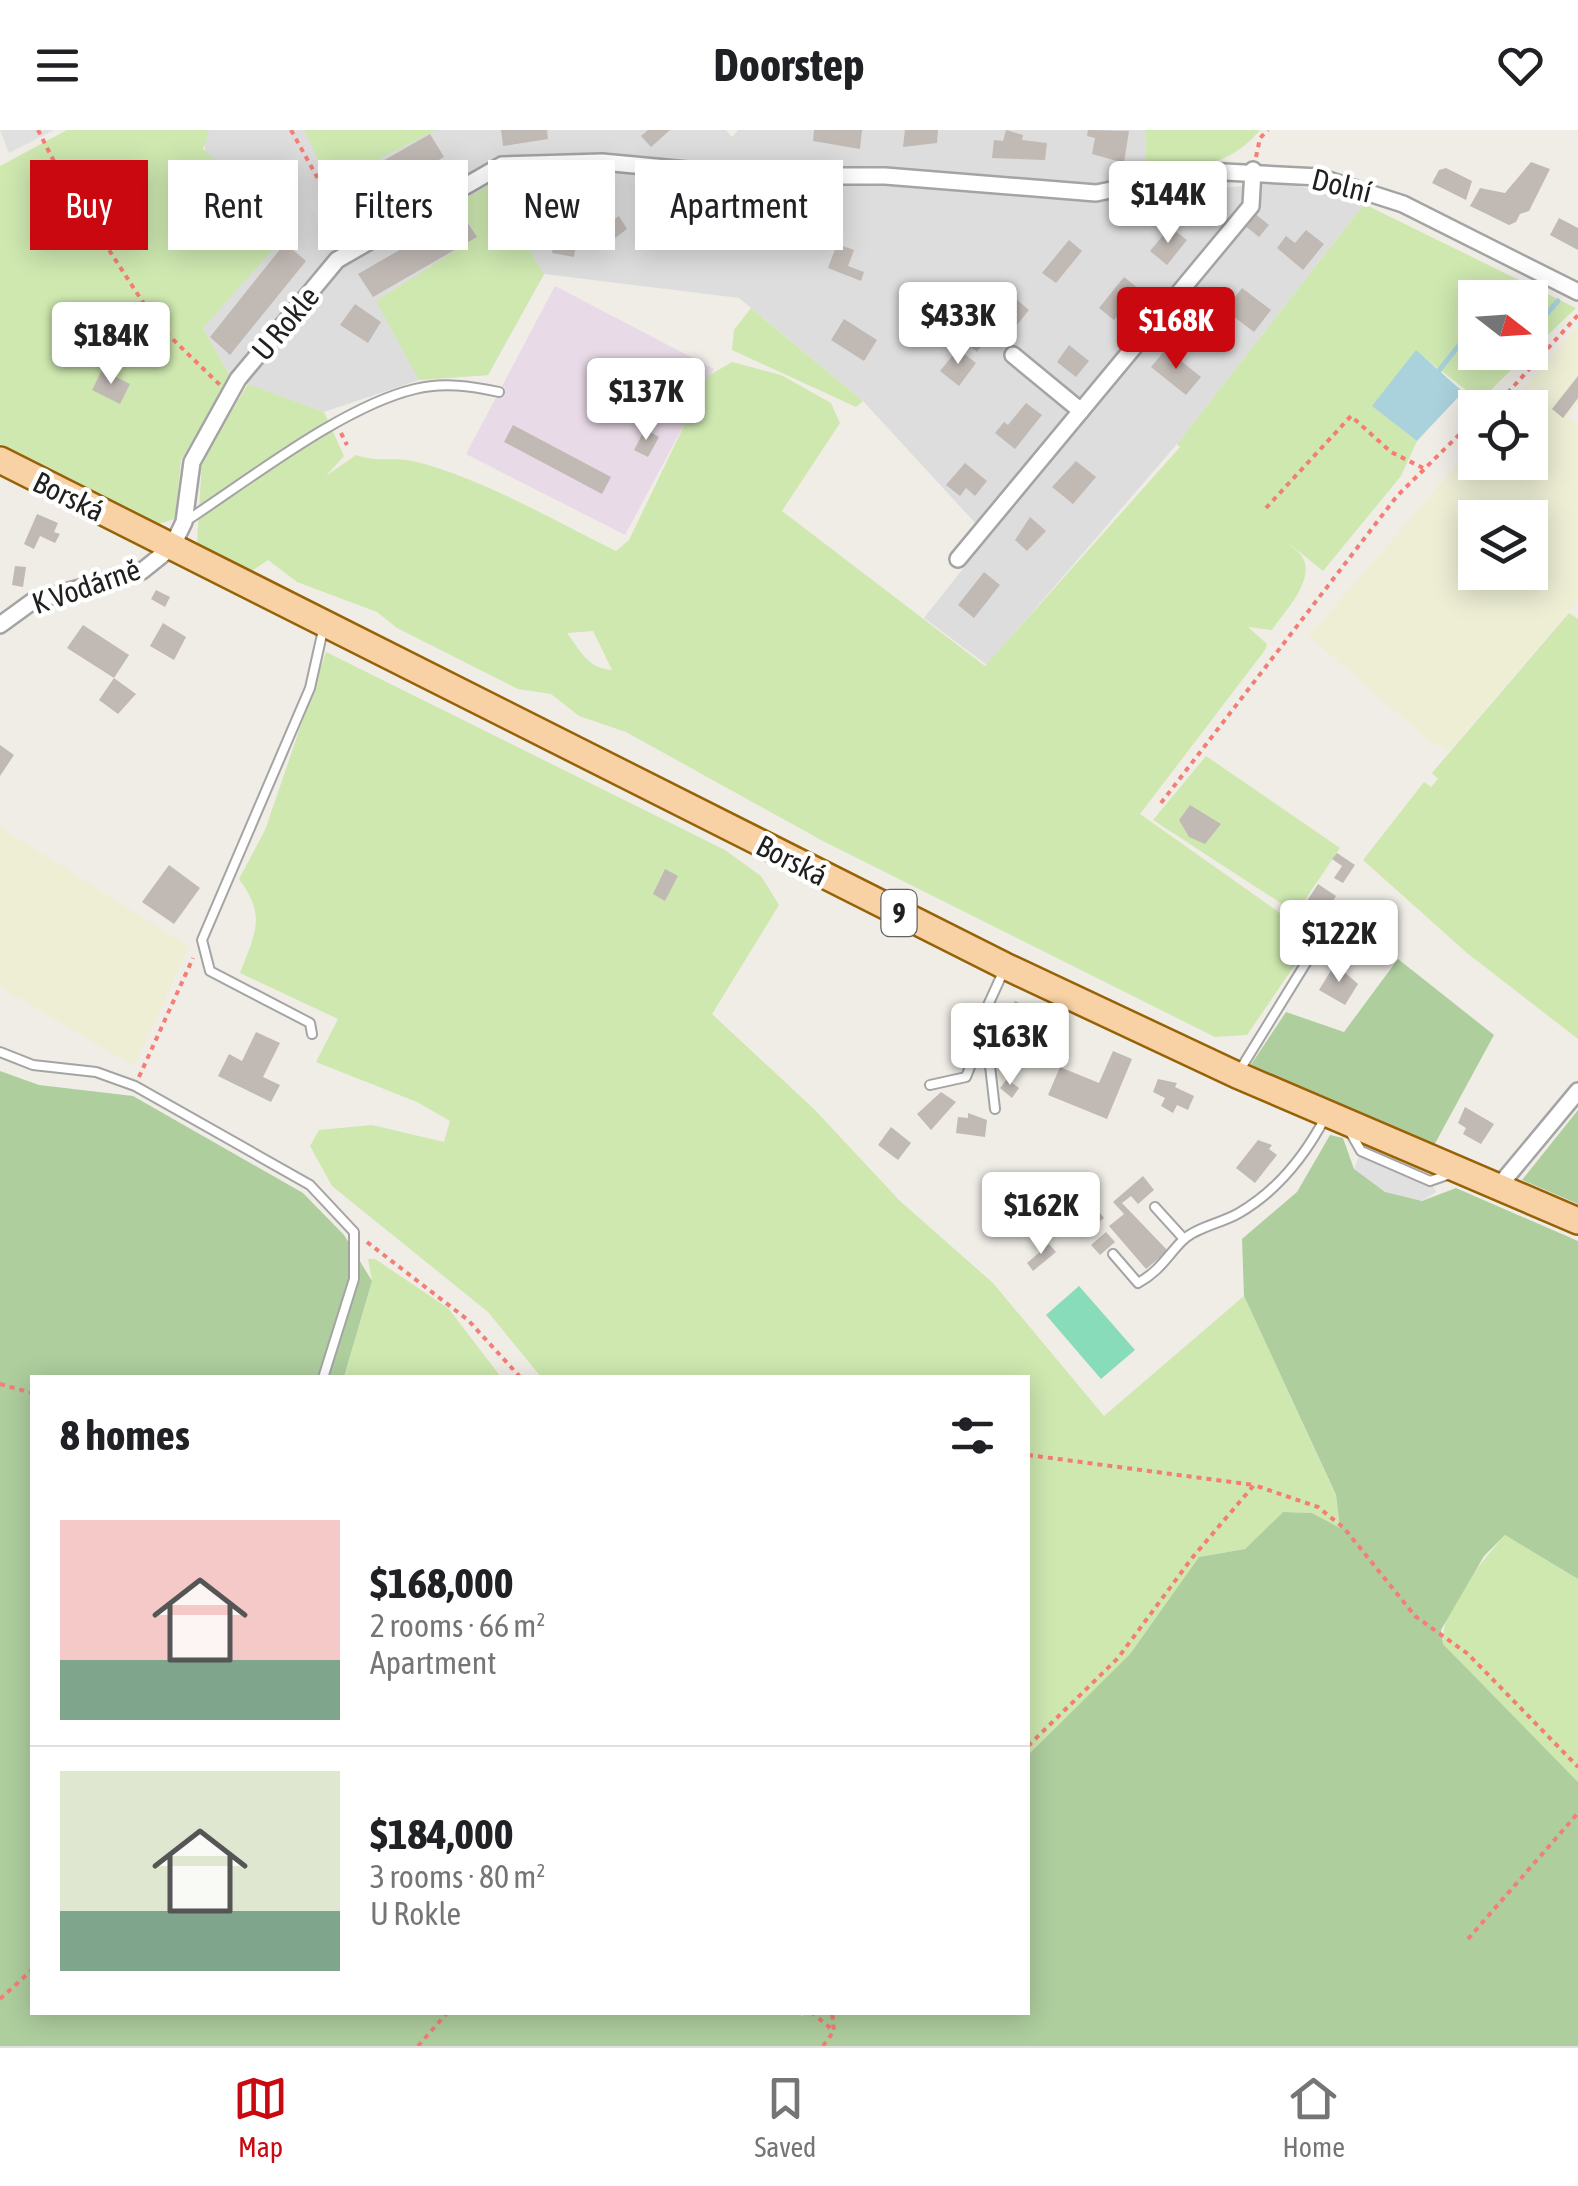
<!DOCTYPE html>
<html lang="en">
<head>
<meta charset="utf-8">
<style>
	body { margin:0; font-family:"Asap Condensed",sans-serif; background:#f6f6f6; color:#202124; height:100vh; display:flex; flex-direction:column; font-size:38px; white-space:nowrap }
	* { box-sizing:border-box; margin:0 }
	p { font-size:32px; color:#757577 }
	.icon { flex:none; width:55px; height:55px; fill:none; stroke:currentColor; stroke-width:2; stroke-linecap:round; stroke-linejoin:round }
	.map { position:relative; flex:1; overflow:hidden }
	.drawer { position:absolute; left:30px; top:1245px; width:1000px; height:640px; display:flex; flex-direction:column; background:#fff; border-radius:0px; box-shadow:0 5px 25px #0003 }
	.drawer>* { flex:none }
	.guide { position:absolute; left:30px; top:30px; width:1000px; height:90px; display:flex; gap:20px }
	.needle { width:65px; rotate:107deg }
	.fabs { position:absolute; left:1458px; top:150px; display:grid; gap:20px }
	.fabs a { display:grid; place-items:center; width:90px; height:90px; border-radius:0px; background:#fff; box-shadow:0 5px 25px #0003; font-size:50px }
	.price { position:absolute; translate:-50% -85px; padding:0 22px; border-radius:10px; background:#fff; color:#222; font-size:32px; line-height:65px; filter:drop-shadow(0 2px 5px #0008) }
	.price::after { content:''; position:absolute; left:50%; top:60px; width:30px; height:22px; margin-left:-15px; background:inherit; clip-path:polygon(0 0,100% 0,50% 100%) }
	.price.on { background:#c9080f; color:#fff }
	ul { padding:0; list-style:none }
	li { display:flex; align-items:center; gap:30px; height:250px; padding:0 30px }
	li+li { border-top:2px solid #e0e0e0 }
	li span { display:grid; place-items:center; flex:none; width:280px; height:200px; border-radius:0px; color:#555 }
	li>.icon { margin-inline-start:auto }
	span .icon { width:120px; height:120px; fill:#fffc; stroke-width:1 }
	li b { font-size:42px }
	h2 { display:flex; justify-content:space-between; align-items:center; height:120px; padding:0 30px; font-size:42px }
	.pill { padding:0 35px; border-radius:0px; background:#fff; box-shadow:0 5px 25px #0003; font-size:35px; line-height:90px }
	.pill.on { background:#c9080f; color:#fff }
	header { display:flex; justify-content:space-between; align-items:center; height:130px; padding:0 30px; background:#fff; font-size:45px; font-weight:700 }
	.menu { display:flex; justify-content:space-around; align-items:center; height:140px; border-top:2px solid #e0e0e0; background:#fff; font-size:28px; color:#757577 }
	.menu a { display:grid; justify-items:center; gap:5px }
	.menu .on { color:#c9080f }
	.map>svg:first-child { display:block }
	.residential { fill:#deddde }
	.industrial { fill:#e9dae7 }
	.farmland { fill:#edeed4; fill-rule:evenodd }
	.grass { fill:#cee8b0; fill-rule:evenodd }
	.forest { fill:#aece9e }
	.pitch { fill:#89dcb9 }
	.parking { fill:#e0e0e0 }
	.water { fill:#aad2dc }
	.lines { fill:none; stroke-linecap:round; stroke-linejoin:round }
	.stream { stroke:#aad2dc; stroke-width:5 }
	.building { fill:#c1b9b4 }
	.lane-casing { stroke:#a4a4a4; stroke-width:12 }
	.street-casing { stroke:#a4a4a4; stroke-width:20 }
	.primary-casing { stroke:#976206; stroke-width:30 }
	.path { stroke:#f47d75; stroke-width:4; stroke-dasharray:5 5; stroke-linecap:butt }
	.lane { stroke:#fff; stroke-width:8 }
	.street { stroke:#fff; stroke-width:15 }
	.primary { stroke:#f8d1a5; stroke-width:25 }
	.labels { text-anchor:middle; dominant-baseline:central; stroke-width:9; stroke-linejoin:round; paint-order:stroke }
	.shield { fill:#fff; stroke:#636363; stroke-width:2.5 }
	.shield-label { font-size:28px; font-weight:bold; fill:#202020 }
	.street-label { font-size:30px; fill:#202020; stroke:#fff }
</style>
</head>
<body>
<header><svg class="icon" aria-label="menu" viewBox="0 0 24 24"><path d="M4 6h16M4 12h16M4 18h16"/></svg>Doorstep<svg class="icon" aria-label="heart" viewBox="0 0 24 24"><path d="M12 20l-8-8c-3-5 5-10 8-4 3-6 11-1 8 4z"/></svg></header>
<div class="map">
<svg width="1578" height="1916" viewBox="0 0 1578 1916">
	<rect width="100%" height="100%" fill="#f0ede7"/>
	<polygon class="residential" points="205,0 726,0 732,7 738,0 1146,0 1146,45 1180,62 1285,52 1364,74 1177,314 987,535 924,488 988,407 863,271 739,168 544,144 488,245 419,250 324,282 231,248 203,198"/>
	<polygon class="industrial" points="555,156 714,239 625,405 466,324"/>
	<g class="farmland">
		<path d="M1578,195V273L1567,286L1578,295V471L1448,622L1428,610L1309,506L1475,314V332H1530V278L1507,277ZM1475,388H1530V442H1475Z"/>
		<polygon points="0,697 189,817 134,936 0,857"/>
	</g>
	<g class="grass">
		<polygon points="67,0 205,0 209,3 203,19 294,96 203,198 231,248 181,330 175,389 158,394 0,314 0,36"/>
		<polygon points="304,0 436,0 330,54"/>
		<path d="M1146,0H1260C1230,37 1191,38 1146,45Z"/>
		<polygon points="489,55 544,144 488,245 419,250 376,171 477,107 459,73"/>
		<path d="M1364,74L1576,178L1530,222V168H1475V222H1529L1480,271L1416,221L1373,276L1417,311L1401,346L1323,441L1286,411C1291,416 1300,422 1303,428C1315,451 1284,482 1272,500L1248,497L1267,514L1265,520L1140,684L1314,807L1247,905L1215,907L821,710L626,602L579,586L551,564L518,559L397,498L377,482L297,452L268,430L250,442L197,413L202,330L248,254L324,282L344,326L326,346L356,325C378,333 396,326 417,332C486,350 552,390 616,421L629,410L708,246L732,232L781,245L831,273L840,293L782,381L985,536L1180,317L1177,314ZM593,501L612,540C588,539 580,520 567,503Z"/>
		<polygon points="751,178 863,271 856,277 732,220 734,200"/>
		<polygon points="1569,483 1578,489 1578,909 1467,823 1363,730 1424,652 1431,657 1438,649 1432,643"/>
		<path d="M326,522L725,720L761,746L779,775L712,884L814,979L900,1071L993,1153L1104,1286L1244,1166L1336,1366L1340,1399L1312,1383L1283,1382L1245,1419L1199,1427L1130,1524L1028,1625V1248L541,1247L488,1182L332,1056L310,1016L319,1000L372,995L444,1012L450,991L417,972L316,932L338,889L240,843C255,803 267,787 239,749L265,700Z"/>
		<polygon points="1206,626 1340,718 1296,783 1153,690"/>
		<polygon points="368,1129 375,1129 448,1178 501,1247 344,1248 372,1151"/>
		<path d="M1505,1405L1578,1449V1652L1443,1514C1439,1480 1484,1429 1505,1405Z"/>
	</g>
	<g class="forest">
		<polygon points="1398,829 1494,905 1432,1019 1248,939 1286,882 1344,902"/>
		<polygon points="0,941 39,955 133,966 303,1063 344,1105 372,1151 344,1247 32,1248 32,1882 797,1882 802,1886 806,1882 1028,1882 1028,1625 1130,1524 1199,1427 1245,1419 1283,1382 1312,1383 1340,1398 1336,1365 1244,1166 1242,1109 1297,1062 1330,1005 1343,1008 1354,1039 1422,1071 1456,1058 1578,1111 1578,1449 1505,1405 1484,1426 1441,1500 1443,1514 1578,1652 1578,1916 0,1916"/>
		<polygon points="1578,980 1578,1074 1522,1050"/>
	</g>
	<polygon class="pitch" points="1079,1156 1135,1220 1101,1249 1046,1185"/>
	<g class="parking">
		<polygon points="0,0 54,0 9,23"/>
		<polygon points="341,52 371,97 338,119 308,74"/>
		<polygon points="1361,1021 1430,1051 1436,1062 1422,1071 1385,1062 1354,1039"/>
	</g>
	<polygon class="water" points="1416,220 1463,262 1417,311 1372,276"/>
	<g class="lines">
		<g class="stream">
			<polyline points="1530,202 1558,171"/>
			<polyline points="1437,243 1460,214 1475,213"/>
		</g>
	</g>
	<g class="building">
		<polygon points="501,0 547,0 548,9 503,16"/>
		<polygon points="648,0 670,0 651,17 641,6"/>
		<polygon points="814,0 862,0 860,19 813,11"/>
		<polygon points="905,0 938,0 937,13 903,17"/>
		<polygon points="1006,0 1023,5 1022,10 1047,13 1045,30 992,28 994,10 1003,11"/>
		<polygon points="1088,0 1129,1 1124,33 1092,24 1095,8 1087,6"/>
		<polygon points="430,4 444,27 375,67 360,44"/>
		<polygon points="1531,32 1550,39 1529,81 1520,84 1516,92 1509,95 1470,76 1480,58 1505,63"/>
		<polygon points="1446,38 1472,51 1466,70 1432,53 1439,40"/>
		<polygon points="794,59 815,59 814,87 793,86"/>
		<polygon points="548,61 579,66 579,96 600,99 619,86 627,99 602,118 577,109 574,127 552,123 555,105 541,103 543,91 524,88 528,68 546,71"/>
		<polygon points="1254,83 1269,95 1259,107 1244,95"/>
		<polygon points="462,84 477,107 373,167 358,144"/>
		<polygon points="1559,88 1578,98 1578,120 1550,105"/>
		<polygon points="1170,97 1187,110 1167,135 1150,121"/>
		<polygon points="1306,100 1324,114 1303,140 1277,118 1286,106 1295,113"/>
		<polygon points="1069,110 1082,121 1056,153 1042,143"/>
		<polygon points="285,113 306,131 230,225 210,207"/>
		<polygon points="837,114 854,120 848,136 864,142 861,151 828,138"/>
		<polygon points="1124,147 1144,163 1125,186 1120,182 1114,190 1099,178"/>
		<polygon points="1242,158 1271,180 1254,202 1225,180"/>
		<polygon points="1010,164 1029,180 1008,206 992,193"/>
		<polygon points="355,174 381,192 368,213 340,195"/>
		<polygon points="844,189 877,210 864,231 831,210"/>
		<polygon points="973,198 987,209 977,222 963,211"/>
		<polygon points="1069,215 1089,231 1076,247 1057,232"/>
		<polygon points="958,219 976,233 959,256 940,241"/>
		<polygon points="1166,219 1201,247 1186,265 1151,237"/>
		<polygon points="102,240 130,254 120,274 92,260"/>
		<polygon points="1578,246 1578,268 1563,288 1552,279"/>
		<polygon points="1026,273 1042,285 1015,319 995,303 1004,292 1008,295"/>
		<polygon points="513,295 611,347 602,364 504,312"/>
		<polygon points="645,299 659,307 648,327 634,320"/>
		<polygon points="1076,331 1096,347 1073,374 1052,357"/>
		<polygon points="965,333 987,351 975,366 966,358 960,366 946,355"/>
		<polygon points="37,384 58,393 54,402 60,404 55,413 40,406 34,419 24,414"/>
		<polygon points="1030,387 1046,401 1027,421 1015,410"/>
		<polygon points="15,436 26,437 23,457 12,455"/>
		<polygon points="984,442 1000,455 974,488 958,475"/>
		<polygon points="156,460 170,467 165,477 151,469"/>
		<polygon points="163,493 186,507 174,530 150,516"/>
		<polygon points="83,495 129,525 114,548 136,564 118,584 99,570 114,548 67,518"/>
		<polygon points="0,615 14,625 0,646"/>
		<polygon points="1190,675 1221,694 1205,714 1189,707 1179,690"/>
		<polygon points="1337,723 1355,735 1343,753 1334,748 1342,736 1332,729"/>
		<polygon points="169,735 200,758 174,794 142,772"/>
		<polygon points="665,739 678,746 665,771 653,764"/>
		<polygon points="1318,754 1336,766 1331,774 1337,779 1323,791 1303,777"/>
		<polygon points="1335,834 1358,854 1345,875 1319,860"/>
		<polygon points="1015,871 1061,892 1056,904 1062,906 1055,922 1049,919 1046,924 1029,917 1033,909 1003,896"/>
		<polygon points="256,902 280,913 263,947 280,955 271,972 218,946 229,924 242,931"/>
		<polygon points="1113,921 1132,929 1107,989 1048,965 1060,937 1099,953"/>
		<polygon points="1007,949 1019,958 1012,968 1000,958"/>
		<polygon points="1158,949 1177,953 1175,957 1194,966 1188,980 1177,975 1173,983 1161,976 1165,968 1153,962"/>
		<polygon points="941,962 956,972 931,1000 917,984"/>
		<polygon points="1465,977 1494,994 1481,1014 1463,1004 1466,998 1458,993"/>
		<polygon points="968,983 987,990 985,1007 956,1003 958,987 968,988"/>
		<polygon points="891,997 911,1013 898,1030 878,1015"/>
		<polygon points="1258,1010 1272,1015 1269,1019 1277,1025 1255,1053 1236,1038"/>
		<polygon points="1143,1046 1154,1060 1138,1074 1131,1066 1122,1073 1168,1121 1146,1139 1109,1096 1124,1084 1113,1072"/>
		<polygon points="997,1070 1032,1087 1022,1107 987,1091"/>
		<polygon points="1095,1077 1104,1088 1087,1102 1078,1091"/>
		<polygon points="1106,1102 1115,1112 1100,1125 1091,1115"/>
		<polygon points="1049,1114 1056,1122 1033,1141 1027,1133"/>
	</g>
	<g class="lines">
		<defs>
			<g id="lane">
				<path d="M186,391C249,350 343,276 415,259C443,252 471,256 499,262"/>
				<polyline points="312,904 310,893 210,841 202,810 310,558 323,500"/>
				<polyline points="0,922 33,935 96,942 135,956 310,1055 354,1102 354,1149 323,1248"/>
				<polyline points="1238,943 1317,815"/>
				<polyline points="930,955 966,947 983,904"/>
				<polyline points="995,979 984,884 1004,840"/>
				<polyline points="1349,1000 1361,1021 1430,1051 1450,1044"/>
				<polyline points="1155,1077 1184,1109"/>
				<path d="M1113,1124L1138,1153C1160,1141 1167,1126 1183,1110C1197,1097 1222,1093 1239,1083C1277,1061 1306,1024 1326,986"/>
			</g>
			<g id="street">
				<polyline points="1013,225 1081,281"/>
				<polyline points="958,429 1251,76 1253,40"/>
				<polyline points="0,495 33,471 142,441 172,417 184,392 192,332 238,249 337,130 502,35 602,32 752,46 885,46 1096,63 1206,41 1319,47 1403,74 1578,162"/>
				<polyline points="1499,1056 1578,961"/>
			</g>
			<polyline id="primary" points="0,330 1005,836 1237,945 1578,1091"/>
		</defs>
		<use href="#lane" class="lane-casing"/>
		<use href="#street" class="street-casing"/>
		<use href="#primary" class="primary-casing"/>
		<g class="path">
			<polyline points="38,0 63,49 157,194 220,255"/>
			<polyline points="291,0 327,65"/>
			<polyline points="1256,27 1260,8 1268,0"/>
			<polyline points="1494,278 1578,185"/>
			<polyline points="341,303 347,315"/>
			<polyline points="1266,378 1351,286 1391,322 1423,338"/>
			<polyline points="1161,673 1397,366 1475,289"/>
			<polyline points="139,947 193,828"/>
			<polyline points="367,1112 468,1190 521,1248"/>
			<polyline points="0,1254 32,1263"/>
			<polyline points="1028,1325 1254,1355"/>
			<polyline points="1028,1616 1118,1528 1192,1428 1254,1355 1318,1377 1344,1398 1415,1486 1468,1524 1578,1637"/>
			<polyline points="1468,1809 1578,1683"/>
			<polyline points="0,1869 32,1840"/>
			<polyline points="811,1882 834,1901"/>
			<polyline points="418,1916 448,1882"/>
			<polyline points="823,1916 834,1901 832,1882"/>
		</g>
		<use href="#lane" class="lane"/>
		<use href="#street" class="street"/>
		<use href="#primary" class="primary"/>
	</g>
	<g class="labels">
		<rect class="shield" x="881.5" y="760" width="35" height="46" rx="8"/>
		<g class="shield-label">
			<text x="899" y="783">9</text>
		</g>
		<g class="street-label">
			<text transform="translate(1342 55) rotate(14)">Dolní</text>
			<text transform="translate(285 193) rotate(-50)">U Rokle</text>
			<text transform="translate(69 366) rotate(26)">Borská</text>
			<text transform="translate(86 456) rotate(-19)">K Vodárně</text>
			<text transform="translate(792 730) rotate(27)">Borská</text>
		</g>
	</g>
</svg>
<div class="fabs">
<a><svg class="needle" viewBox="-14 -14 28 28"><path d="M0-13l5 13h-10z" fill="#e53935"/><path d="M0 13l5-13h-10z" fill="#757577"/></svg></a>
<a><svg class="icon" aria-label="locate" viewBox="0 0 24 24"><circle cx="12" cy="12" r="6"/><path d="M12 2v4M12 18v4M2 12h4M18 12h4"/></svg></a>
<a><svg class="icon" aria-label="layers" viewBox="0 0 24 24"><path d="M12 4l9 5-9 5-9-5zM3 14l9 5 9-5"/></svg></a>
</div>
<b class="price" style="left:1168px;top:116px">$144K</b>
<b class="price" style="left:958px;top:237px">$433K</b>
<b class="price on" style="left:1176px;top:242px">$168K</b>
<b class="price" style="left:111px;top:257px">$184K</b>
<b class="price" style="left:646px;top:313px">$137K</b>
<b class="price" style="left:1339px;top:855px">$122K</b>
<b class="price" style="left:1010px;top:958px">$163K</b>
<b class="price" style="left:1041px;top:1127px">$162K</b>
<div class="guide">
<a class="pill on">Buy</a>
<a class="pill">Rent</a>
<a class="pill">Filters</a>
<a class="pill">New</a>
<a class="pill">Apartment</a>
</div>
<section class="drawer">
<h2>8 homes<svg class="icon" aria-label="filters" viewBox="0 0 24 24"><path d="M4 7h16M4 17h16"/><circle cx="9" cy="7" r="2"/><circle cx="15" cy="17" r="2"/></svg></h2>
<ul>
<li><span style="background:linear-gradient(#f6c9c9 70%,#7fa58c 0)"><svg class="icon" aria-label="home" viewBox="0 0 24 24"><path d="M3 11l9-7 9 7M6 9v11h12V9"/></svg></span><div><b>$168,000</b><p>2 rooms · 66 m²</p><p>Apartment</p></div></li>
<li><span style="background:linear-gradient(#dfe7d0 70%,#7fa58c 0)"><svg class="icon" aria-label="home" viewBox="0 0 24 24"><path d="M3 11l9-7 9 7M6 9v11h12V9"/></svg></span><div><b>$184,000</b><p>3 rooms · 80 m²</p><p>U Rokle</p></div></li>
</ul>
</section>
</div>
<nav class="menu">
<a class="on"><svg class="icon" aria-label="map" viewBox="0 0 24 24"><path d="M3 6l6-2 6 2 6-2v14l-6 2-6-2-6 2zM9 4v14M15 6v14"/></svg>Map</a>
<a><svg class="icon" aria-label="saved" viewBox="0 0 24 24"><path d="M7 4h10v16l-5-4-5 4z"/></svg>Saved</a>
<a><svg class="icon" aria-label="home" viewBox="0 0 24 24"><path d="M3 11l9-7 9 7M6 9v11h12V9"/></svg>Home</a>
</nav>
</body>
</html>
